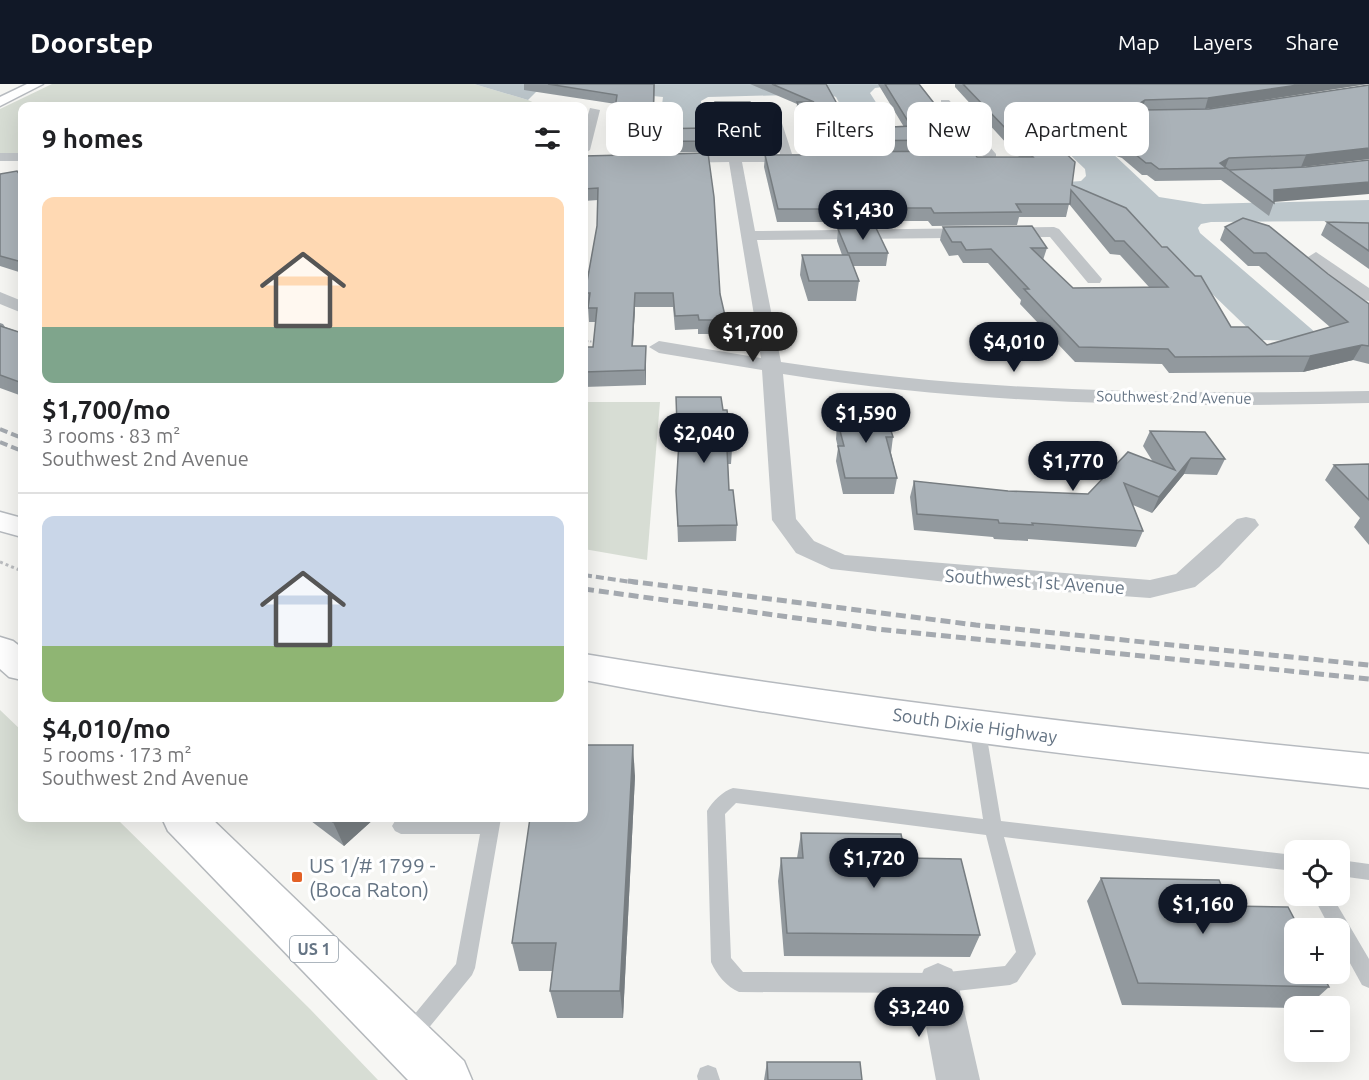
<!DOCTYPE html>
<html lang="en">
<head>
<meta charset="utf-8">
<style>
	body { margin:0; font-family:Ubuntu,sans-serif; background:#f6f6f6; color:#202124; height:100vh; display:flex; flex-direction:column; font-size:22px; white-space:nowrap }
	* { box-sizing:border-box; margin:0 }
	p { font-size:20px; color:#757577 }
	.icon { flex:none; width:33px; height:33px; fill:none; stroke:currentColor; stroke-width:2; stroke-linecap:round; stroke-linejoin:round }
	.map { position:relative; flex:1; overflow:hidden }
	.details { position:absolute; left:18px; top:18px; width:570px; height:720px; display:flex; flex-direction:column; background:#fff; border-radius:12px; box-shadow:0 6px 24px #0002 }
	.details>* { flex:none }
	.top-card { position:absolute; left:606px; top:18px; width:570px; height:54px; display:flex; gap:12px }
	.fabs { position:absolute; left:1284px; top:756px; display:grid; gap:12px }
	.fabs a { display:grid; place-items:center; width:66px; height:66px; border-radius:12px; background:#fff; box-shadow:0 6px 24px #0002; font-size:30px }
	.price { position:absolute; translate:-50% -51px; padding:0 14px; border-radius:21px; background:#111827; color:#fff; font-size:20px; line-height:39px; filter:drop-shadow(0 2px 3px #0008) }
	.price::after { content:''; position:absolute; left:50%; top:36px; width:18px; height:14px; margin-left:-9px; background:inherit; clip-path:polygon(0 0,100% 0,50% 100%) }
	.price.on { background:#222; color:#fff }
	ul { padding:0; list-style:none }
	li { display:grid; align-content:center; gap:12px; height:318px; padding:0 24px }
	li+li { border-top:2px solid #e0e0e0 }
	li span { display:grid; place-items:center; height:186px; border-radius:12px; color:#555 }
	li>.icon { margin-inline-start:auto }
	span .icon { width:108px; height:108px; fill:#fffc; stroke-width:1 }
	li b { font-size:26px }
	h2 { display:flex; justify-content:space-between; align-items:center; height:72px; padding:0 24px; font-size:26px }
	.tag { padding:0 21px; border-radius:12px; background:#fff; box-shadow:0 6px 24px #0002; font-size:21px; line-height:54px }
	.tag.on { background:#111827; color:#fff }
	header { display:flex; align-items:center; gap:36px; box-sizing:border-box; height:84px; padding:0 30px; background:#111827; color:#fff }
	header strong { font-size:28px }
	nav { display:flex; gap:33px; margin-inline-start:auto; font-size:21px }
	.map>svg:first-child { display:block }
	.green { fill:#d7ddd4 }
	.water { fill:#bcc6cb }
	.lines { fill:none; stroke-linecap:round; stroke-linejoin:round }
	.secondary-casing { stroke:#b6babf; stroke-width:3 }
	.primary-casing { stroke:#b4b8bc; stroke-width:3 }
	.path-far1 { stroke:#bbbdc0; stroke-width:2; stroke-dasharray:1.5 1.5; stroke-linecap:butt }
	.path { stroke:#bbbdc0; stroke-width:3; stroke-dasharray:3 3; stroke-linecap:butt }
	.service { fill:#c1c5c8; fill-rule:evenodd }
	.minor { fill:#c1c5c8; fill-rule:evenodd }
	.secondary { fill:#fff; fill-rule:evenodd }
	.primary { fill:#fff; fill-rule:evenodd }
	.rail-far1 { stroke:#a4a9af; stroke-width:4; stroke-dasharray:8 4; stroke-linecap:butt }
	.rail { stroke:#a4a9af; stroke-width:5; stroke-dasharray:10 5; stroke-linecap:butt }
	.wall { fill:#92999e }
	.shaded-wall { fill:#777d81 }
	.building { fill:#aab2b8; stroke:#777d81; stroke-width:1.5 }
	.poi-dot { fill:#e36126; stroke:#fff; stroke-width:2 }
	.labels { text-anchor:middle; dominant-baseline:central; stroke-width:6; stroke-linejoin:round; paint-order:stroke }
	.far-street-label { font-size:15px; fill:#657484; stroke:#fff }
	.shield { fill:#fff; stroke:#939ea9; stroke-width:1.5 }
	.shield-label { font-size:16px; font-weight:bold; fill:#657484 }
	.street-label { font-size:18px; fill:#657484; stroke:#fff }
	.near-poi-label { font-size:21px; fill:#657484; stroke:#fff; text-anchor:start }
</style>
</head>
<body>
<header>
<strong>Doorstep</strong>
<nav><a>Map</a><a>Layers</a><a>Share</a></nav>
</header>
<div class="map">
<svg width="1369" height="996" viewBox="0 0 1369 996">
	<rect width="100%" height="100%" fill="#f6f6f3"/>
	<g class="green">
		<polygon points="52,0 474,0 528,16 541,22 22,22 22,69 0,69 0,25"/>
		<polygon points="584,318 660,318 647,476 584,465"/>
		<polygon points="0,626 22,647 22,734 116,734 310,925 378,996 0,996"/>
	</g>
	<g class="water">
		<polygon points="474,0 907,0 875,4 870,9 896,50 856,50 836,13 828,10 708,13 701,17 702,50 663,51 659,44 663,13 562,3 536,8 528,16"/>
		<polygon points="1177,0 1056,24 1093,51 1159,113 1203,120 1369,116 1369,146 1329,137 1211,138 1201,140 1198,144 1200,149 1316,249 1310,257 1260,256 1123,124 1102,118 832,116 1081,97 1086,92 1085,85 1000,4"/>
	</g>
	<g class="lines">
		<defs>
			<g id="secondary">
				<polygon points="27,0 43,0 0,22 0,13"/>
				<polygon points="0,428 22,434 22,453 0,447"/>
				<path d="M584,570C845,613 1106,644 1369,670V704C1106,676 843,646 584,596Z"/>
			</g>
			<g id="primary">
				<polygon points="0,553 13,557 22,564 22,596 9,593 0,585"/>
				<polygon points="162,734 211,734 464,977 472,996 408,996 168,747"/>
			</g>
		</defs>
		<use href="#secondary" class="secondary-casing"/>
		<use href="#primary" class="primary-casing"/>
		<polyline class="path-far1" points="584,257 598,258"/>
		<polyline class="path" points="0,478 22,487"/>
		<g class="service">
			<path d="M977,636L983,638L985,642L1001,737L1294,771V787L1004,753L1036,870L1017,898L1010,901L938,909L739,908C727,903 716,890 711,878L707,727C712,718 723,707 733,704L983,735L969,642L971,638ZM736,719L986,751L1016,868L1005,882L938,889L743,888L731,874L725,730Z"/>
			<polygon points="401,734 501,734 475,884 472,891 418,957 411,961 404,957 400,950 404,943 456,880 480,750 401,750 395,747 392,742 395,737"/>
			<polygon points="1340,776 1369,780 1369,796 1340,792"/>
			<polygon points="1313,812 1332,812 1369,875 1369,904 1362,901 1340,861 1340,844 1330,844"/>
			<polygon points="708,981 716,984 720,996 698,996 697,992 700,984"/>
		</g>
		<g class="minor">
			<polygon points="941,16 949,16 996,70 996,76 986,76 941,20"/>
			<polygon points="590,24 600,26 590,66 584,70 584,44"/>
			<path d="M770,31L780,33L792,70H801L807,74L801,78H742L755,147L1054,143L1059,145L1102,195L1100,199H1088L1050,153L757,156L781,278C975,308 1173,311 1369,307V319C1173,324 976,321 783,290L796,435L814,457L845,471L1150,496L1176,490L1237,435L1246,433L1255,435L1259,441L1219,483L1195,503L1150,514L982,502L831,485L796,469L772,436L762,286L659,269L649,263L659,257L761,274L729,78L671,79L665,75L671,71L780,70L768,33Z"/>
			<rect x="0" y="69" width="22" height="8"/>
			<polygon points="1316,168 1369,204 1369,217 1363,216 1310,176 1308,173"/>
			<polygon points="0,208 22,217 22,229 0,220"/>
			<polygon points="938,879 952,885 958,899 980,996 936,996 918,899 924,885"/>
		</g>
		<use href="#secondary" class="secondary"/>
		<use href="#primary" class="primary"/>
		<g class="rail-far1">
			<polyline points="0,345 22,354"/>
			<polyline points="0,358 22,367"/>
			<polyline points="584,491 638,499"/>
		</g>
		<g class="rail">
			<polyline points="628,497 976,541 1369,581"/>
			<polyline points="584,505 877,545 1369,595"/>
		</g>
	</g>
	<g class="wall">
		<polygon points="524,0 655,0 653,45 707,57 707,68 610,69 610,58 616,20 524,6"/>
		<polygon points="750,0 826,0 851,45 904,43 878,0 919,0 963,56 961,67 813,68 796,28 797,20"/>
		<polygon points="955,0 1367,0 1205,25 1369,1 1369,75 1301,83 1228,86 1274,118 1269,132 1221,96 1155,97 1147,91 1142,91 1122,74 1093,64 1087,33 1026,33 1072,101 1231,243 1267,261 1330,243 1259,182 1248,182 1220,156 1225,143 1328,190 1369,220 1369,280 1353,276 1303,288 1169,289 1162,280 1075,278 1020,220 1021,216 988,179 963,179 958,171 949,172 940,156 943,143 1047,164 1043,176 1073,204 1149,203 1120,171 1110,170 1069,120 1066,133 1019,133 1017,141 932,142 928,137 869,137 868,143 832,144 830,138 777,138 764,83 765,71 819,71 819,68 977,73 1019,73 955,3"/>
		<polygon points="715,18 759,55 759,65 709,66 708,31 715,31"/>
		<polygon points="584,72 720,210 726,236 725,250 698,250 698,245 675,246 673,223 635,223 633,262 646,276 646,301 584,303 584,263 593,263 596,238 589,238 588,223 586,223 585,209 597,142 598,116 584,117"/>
		<polygon points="0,90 22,90 22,189 0,182"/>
		<polygon points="1327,138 1369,139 1369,185 1321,151"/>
		<polygon points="838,145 888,169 886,182 853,182 859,197 856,217 808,217 800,191 802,171 842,171 837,157"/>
		<polygon points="0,239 3,240 5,243 22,249 22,312 0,304"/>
		<polygon points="676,313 723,326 732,365 731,380 728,380 729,406 737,441 736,457 678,458 676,407 679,356 677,356"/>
		<polygon points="838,325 893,353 891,369 897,394 894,410 843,410 836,377 838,364 836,355"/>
		<polygon points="1150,347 1225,375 1217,391 1184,390 1152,429 1133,421 1143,447 1136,463 1028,455 1028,457 994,455 993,453 914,446 910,413 914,397 1008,407 1088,410 1153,378 1143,362"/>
		<polygon points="1369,380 1369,461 1354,443 1360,434 1325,396 1334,381"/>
		<polygon points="635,692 623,934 557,934 550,907 552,887 519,887 512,859"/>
		<polygon points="307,734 375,734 344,762"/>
		<polygon points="801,749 906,774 980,851 970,873 784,872 778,797 781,774 797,774"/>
		<polygon points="1101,794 1230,822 1329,903 1308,922 1294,922 1294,924 1122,921 1087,817"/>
		<polygon points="767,978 862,996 764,996"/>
	</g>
	<g class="shaded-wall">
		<polygon points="1305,0 1367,0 1205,25 1208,14"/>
		<polygon points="1145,16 1142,27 1137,21"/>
		<polygon points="1369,64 1369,75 1301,83 1306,71"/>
		<polygon points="1229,74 1225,84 1220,79"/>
		<polygon points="1369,98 1369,110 1274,118 1274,106"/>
		<polygon points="635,209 635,223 632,277 632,262"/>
		<polygon points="1362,261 1353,276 1303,288 1310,272"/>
		<polygon points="646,262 646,301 645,286"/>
		<polygon points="1191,374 1184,390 1152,429 1159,413"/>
		<polygon points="633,661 635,692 623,934 620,907"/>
		<polygon points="338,734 375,734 344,762 333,738"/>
	</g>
	<g class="building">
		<polygon points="548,0 654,0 653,45 705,44 707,57 610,58 617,11"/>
		<polygon points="772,0 826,0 851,45 911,42 885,0 919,0 963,56 814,57 797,18 814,18"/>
		<polygon points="963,0 1305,0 1208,14 1145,16 1137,21 1144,26 1209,25 1369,1 1369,64 1306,71 1229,74 1220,79 1229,86 1306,83 1369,76 1369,98 1274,106 1274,119 1226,84 1159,85 1151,79 1146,79 1125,62 1096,53 1089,22 1015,22 1075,78 1072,101 1126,124 1162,163 1167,163 1195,192 1201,192 1231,243 1248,243 1267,261 1348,238 1266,169 1254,169 1225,143 1243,134 1269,142 1328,190 1369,220 1369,262 1362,261 1310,272 1175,273 1168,265 1079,263 1024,205 1029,205 991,165 966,166 961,158 952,158 943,143 1032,142 1047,164 1031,164 1073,204 1168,203 1124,157 1115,157 1071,106 1070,120 1016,120 1021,128 934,129 931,124 868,124 870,130 833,131 831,125 778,125 765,71 820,71 819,68 973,67 977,73 1033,73"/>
		<polygon points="715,18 750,18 759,55 709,55 708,31 716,31"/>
		<polygon points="708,69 714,113 720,210 726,236 699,236 698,231 675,232 673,209 635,209 632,262 646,262 645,286 584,288 584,263 593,263 597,224 588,224 590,209 585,209 597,142 598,104 584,105 584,72"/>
		<polygon points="17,87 20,91 22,90 22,178 0,172 0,90"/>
		<polygon points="1327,138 1369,139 1369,167"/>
		<polygon points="876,144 888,169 848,169 838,145"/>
		<polygon points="802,171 849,171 859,197 809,197"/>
		<polygon points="0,242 22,249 22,299 0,291"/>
		<polygon points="676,313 721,313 723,326 727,326 732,365 727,365 729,406 733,406 737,441 678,442 676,407 680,341 677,341"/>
		<polygon points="838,325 884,325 893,353 886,353 897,394 845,394 838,362 844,362 838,339 842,339"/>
		<polygon points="1150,347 1205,348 1225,375 1191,374 1159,413 1124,399 1143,447 1032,439 1033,441 999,439 998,436 917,430 914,397 1008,407 1088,410 1128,368 1175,386"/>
		<polygon points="1369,380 1369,416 1334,381"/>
		<polygon points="584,661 633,661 620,907 550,907 556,859 512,859 530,734 584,734"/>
		<polygon points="327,734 338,734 333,738"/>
		<polygon points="801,749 901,750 906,774 961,775 980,851 787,849 781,774 803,774"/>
		<polygon points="1101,794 1219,796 1230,822 1288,823 1299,844 1294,844 1294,890 1322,890 1329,903 1138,899"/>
		<polygon points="767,978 860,978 862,996 768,996"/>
	</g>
	<rect class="poi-dot" x="291" y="787" width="12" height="12" rx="3"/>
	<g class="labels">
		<g class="far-street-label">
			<text transform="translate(1174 313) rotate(1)">Southwest 2nd Avenue</text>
		</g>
		<rect class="shield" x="290" y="852" width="48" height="26" rx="4.5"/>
		<g class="shield-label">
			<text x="314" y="865">US 1</text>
		</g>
		<g class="street-label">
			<text transform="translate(1035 497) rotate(4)">Southwest 1st Avenue</text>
			<text transform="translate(975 641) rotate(8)">South Dixie Highway</text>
		</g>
		<g class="near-poi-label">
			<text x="309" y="781">US 1/# 1799 -<tspan x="309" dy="24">(Boca Raton)</tspan></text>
		</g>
	</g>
</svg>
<div class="fabs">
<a><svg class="icon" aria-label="locate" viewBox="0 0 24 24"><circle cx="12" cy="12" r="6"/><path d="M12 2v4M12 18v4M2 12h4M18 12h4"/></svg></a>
<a>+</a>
<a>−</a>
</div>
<b class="price" style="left:863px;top:157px">$1,430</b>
<b class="price on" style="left:753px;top:279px">$1,700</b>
<b class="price" style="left:1014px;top:289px">$4,010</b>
<b class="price" style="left:866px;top:360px">$1,590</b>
<b class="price" style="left:704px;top:380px">$2,040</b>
<b class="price" style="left:1073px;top:408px">$1,770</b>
<b class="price" style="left:874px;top:805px">$1,720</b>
<b class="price" style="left:1203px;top:851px">$1,160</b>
<b class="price" style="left:919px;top:954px">$3,240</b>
<div class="top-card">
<a class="tag">Buy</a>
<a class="tag on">Rent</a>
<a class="tag">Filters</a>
<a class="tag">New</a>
<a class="tag">Apartment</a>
</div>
<section class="details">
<h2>9 homes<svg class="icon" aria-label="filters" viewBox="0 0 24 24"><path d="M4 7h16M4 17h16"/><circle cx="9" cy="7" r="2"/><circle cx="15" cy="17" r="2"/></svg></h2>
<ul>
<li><span style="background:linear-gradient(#ffd9b3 70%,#7fa58c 0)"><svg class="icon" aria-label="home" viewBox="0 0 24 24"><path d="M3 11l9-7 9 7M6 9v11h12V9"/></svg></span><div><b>$1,700/mo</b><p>3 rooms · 83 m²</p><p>Southwest 2nd Avenue</p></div></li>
<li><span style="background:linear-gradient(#c9d6e8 70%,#8fb573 0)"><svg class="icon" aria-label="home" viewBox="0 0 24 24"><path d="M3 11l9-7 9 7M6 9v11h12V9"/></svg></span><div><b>$4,010/mo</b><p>5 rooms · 173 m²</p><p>Southwest 2nd Avenue</p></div></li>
</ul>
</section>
</div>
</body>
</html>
